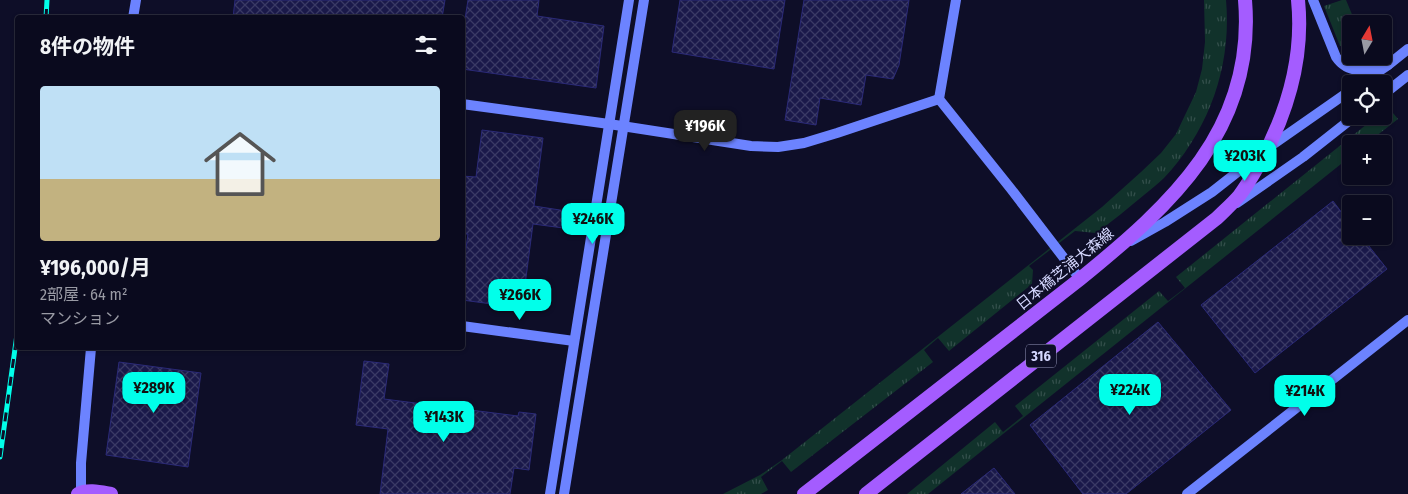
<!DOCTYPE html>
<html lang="ja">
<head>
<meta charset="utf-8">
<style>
	body { margin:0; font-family:"Fira Sans Condensed","Noto Sans JP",sans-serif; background:#131327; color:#f1f3f6; height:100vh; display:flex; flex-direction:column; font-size:19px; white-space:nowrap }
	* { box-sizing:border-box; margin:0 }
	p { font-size:16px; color:#999aa4 }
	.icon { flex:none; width:28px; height:28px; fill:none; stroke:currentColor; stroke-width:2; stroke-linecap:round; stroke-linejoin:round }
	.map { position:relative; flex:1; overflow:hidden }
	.sheet { position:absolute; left:15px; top:15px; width:450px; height:335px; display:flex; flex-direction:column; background:#0a0a1e; border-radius:5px; box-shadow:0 1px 4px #0004,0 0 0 1px #2a2b3c }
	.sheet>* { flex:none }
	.needle { width:32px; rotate:10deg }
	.tools { position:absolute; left:1342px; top:15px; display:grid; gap:10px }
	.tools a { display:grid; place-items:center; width:50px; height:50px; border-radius:5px; background:#0a0a1e; box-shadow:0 1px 4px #0004,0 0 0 1px #2a2b3c; font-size:25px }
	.price { position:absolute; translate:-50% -42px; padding:0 11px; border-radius:10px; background:#01ffea; color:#111; font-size:16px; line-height:32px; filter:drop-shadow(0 1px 2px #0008) }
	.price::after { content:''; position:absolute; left:50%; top:30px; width:15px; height:11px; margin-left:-8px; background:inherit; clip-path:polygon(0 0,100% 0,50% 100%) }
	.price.on { background:#222; color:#fff }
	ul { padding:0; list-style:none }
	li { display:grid; align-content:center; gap:10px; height:265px; padding:0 25px }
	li+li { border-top:1px solid #2a2b3c }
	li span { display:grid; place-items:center; height:155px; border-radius:5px; color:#555 }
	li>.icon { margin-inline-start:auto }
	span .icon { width:90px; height:90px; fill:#fffc; stroke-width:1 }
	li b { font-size:21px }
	h2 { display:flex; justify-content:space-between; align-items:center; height:60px; padding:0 25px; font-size:21px }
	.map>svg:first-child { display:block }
	.park { fill:url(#park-tufts) }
	.building { fill:url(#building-cross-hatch); stroke:#2b2a78 }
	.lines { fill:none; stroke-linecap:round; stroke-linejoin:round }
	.secondary { stroke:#6c83ff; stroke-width:10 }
	.primary { stroke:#a45cff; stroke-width:14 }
	.rail-casing { stroke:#01ffea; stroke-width:5 }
	.rail { stroke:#0e0e28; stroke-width:3; stroke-dasharray:9; stroke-linecap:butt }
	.labels { text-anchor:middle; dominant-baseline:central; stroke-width:4.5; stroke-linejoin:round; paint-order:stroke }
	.shield { fill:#0e0e28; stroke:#999bbe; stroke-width:1 }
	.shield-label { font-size:14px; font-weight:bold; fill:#d5d8ff }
	.street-label { font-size:15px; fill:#d5d8ff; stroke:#0e0e28 }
</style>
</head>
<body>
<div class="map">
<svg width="1408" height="494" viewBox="0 0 1408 494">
	<defs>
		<pattern id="park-tufts" width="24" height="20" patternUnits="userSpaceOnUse" patternTransform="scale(1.25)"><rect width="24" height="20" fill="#11322b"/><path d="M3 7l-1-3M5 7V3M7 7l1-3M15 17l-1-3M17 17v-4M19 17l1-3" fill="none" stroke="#334f4b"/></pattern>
		<pattern id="building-cross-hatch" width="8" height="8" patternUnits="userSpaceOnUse" patternTransform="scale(1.25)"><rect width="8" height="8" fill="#1a194a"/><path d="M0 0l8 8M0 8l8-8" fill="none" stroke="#3a3a65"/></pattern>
	</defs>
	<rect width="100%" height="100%" fill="#0e0e28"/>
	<g class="park">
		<path d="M1204,0H1226C1232,66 1209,130 1164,178C1158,184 1151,189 1144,195C1128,208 1113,221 1096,233L1075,231L1029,266L1033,270L1032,284L949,351L938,338L924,350L933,362L791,472L782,461L761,477L768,490L761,494H723L760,475L782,460L1102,207L1141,172L1161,153L1176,134L1196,92L1202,69L1205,42Z"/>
		<polygon points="1342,0 1346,0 1356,24 1351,24 1351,49 1340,46 1324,6"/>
		<polygon points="1384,96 1388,107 1398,119 1366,144 1351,144 1351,156 928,494 907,494 995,422 1003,432 1023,416 1015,406 1159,291 1168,301 1185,288 1176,277 1377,116 1384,116 1384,111 1387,108"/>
	</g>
	<g class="building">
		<polygon points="235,0 445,0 442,18 233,18"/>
		<polygon points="468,0 539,0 537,16 604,26 596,88 462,69 462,38"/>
		<polygon points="680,0 785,0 774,69 672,52"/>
		<polygon points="804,0 909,0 899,65 893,79 866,75 861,105 820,98 816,125 785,120"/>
		<polygon points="482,130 543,138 534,206 573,212 571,229 533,224 522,308 462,300 462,275 468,234 462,234 462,176 476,177"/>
		<polygon points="1333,201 1351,225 1351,236 1361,236 1387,269 1255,373 1201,305"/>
		<polygon points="1158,322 1231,410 1126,494 1083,494 1030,425"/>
		<polygon points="364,361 389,364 384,399 518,416 519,412 536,414 529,470 514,468 510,494 380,494 388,429 356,425"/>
		<polygon points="119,362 201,373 188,467 106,455"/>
		<polygon points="994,468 1015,494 961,494"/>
	</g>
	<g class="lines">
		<g class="secondary">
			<polyline points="956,0 939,99 1011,189 1080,279"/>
			<path d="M1313,0L1336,57C1349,76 1368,70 1388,65"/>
			<polyline points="133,18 136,0"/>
			<polyline points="1360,84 1388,65 1408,49"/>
			<polyline points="1384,94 1408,75"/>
			<polyline points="462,104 609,124 751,146 778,147 804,143 837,133 939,99"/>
			<polyline points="1237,203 1303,157 1355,116"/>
			<polyline points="1131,241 1165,222 1212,192 1268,148 1351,90"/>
			<polyline points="462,326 574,341"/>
			<polyline points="81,492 81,463 91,348"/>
			<polyline points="550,494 629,0"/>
			<polyline points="564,494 644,0"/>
			<polyline points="1187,494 1408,320"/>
		</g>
		<g class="primary">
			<path d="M78,494C88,489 100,492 111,494"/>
			<path d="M804,494L1080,279C1171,205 1256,129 1245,0"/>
			<path d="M866,494L1217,218C1224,211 1232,204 1239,196C1247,186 1254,173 1261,161C1288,111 1304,58 1298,0"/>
		</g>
		<defs>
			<g id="rail">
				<polyline points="46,18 47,0"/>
				<polyline points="0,457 18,327"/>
			</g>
		</defs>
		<use href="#rail" class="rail-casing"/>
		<use href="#rail" class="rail"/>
	</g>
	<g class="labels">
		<rect class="shield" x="1026" y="344.5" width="30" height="23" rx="4"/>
		<g class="shield-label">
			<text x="1041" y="356">316</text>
		</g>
		<g class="street-label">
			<text transform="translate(1065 269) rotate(-39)">日本橋芝浦大森線</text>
		</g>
	</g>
</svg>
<div class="tools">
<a><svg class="needle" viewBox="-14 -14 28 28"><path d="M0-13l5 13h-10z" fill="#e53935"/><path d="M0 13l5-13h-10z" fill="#999aa4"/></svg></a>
<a><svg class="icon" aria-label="locate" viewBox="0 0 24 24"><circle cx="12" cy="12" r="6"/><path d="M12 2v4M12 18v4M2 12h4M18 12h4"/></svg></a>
<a>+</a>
<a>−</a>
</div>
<b class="price on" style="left:705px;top:152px">¥196K</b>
<b class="price" style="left:1245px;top:182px">¥203K</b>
<b class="price" style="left:593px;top:245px">¥246K</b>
<b class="price" style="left:520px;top:321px">¥266K</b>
<b class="price" style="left:154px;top:414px">¥289K</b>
<b class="price" style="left:1130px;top:416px">¥224K</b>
<b class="price" style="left:1305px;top:417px">¥214K</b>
<b class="price" style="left:444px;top:443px">¥143K</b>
<section class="sheet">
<h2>8件の物件<svg class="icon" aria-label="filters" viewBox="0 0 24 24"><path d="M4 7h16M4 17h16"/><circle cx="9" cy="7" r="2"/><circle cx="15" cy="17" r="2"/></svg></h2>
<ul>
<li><span style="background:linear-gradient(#bfe0f5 60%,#c2b280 0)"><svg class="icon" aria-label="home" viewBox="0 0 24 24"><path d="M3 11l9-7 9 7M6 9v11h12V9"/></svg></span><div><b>¥196,000/月</b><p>2部屋 · 64 m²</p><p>マンション</p></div></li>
</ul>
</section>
</div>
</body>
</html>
